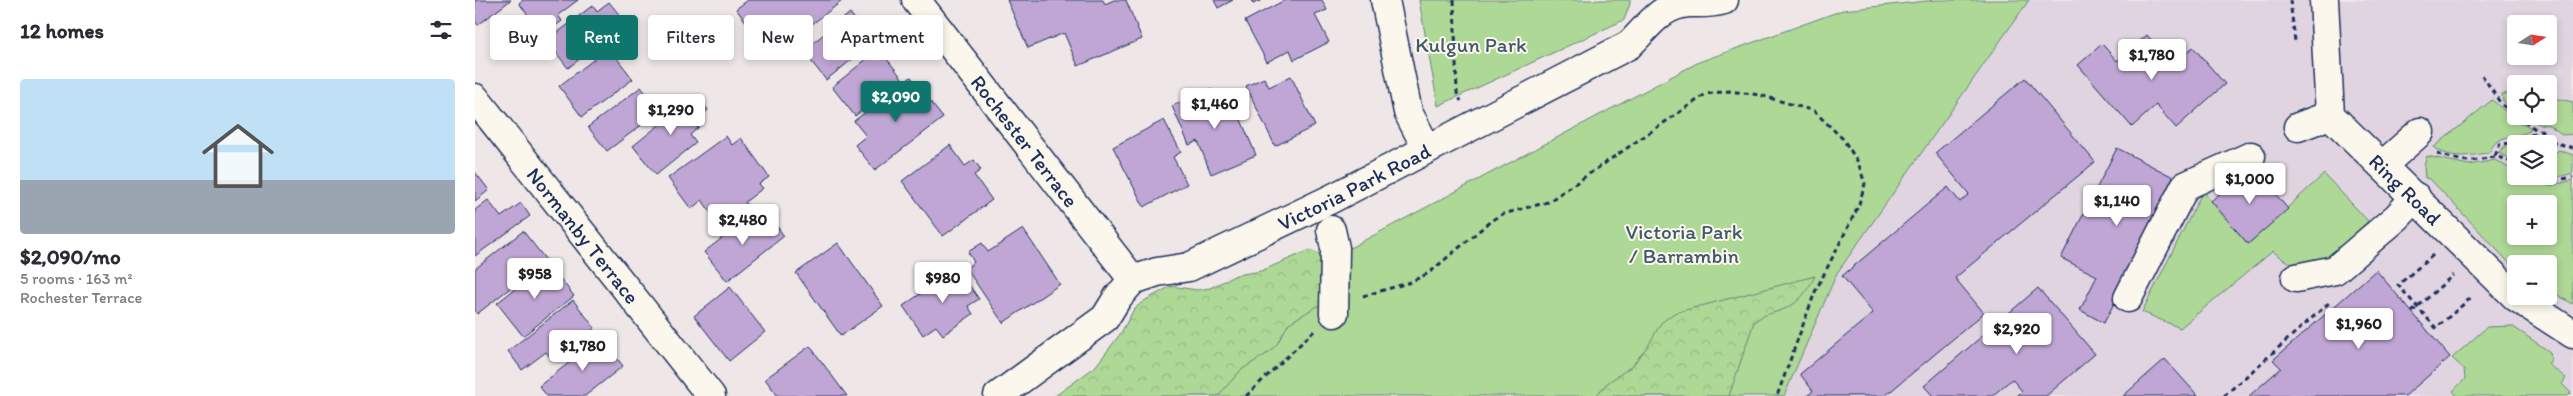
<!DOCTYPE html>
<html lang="en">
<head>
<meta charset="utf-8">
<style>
	body { margin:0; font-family:Itim,sans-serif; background:#f2f2f3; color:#2b2b33; height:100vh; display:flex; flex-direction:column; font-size:19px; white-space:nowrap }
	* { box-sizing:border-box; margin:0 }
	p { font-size:16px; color:#7c7c81 }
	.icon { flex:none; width:28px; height:28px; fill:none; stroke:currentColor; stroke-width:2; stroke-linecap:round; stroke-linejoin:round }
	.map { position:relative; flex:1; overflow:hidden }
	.drawer { display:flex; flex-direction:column; background:#fff; width:475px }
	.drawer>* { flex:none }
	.guide { position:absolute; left:15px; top:15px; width:475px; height:45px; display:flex; gap:10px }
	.needle { width:32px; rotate:78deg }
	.fabs { position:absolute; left:2032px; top:15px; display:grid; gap:10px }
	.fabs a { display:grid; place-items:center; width:50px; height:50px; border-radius:5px; background:#fff; box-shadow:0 2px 8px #0003; font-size:25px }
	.price { position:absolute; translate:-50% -42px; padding:0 11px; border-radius:5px; background:#fff; color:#222; font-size:16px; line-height:32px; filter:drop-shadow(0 1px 2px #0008) }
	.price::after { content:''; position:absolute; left:50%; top:30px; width:15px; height:11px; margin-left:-8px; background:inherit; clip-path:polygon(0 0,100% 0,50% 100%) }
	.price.current { background:#0f766e; color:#fff }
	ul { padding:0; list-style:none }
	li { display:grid; align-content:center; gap:10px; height:265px; padding:0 20px }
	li+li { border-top:1px solid #e1e1e2 }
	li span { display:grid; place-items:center; height:155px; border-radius:5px; color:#555 }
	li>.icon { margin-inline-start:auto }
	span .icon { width:90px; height:90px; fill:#fffc; stroke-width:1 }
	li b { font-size:21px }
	h2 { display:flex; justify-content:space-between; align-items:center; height:60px; padding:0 20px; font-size:21px }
	.chip { padding:0 18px; border-radius:5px; background:#fff; box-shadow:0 2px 8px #0003; font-size:18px; line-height:45px }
	.chip.current { background:#0f766e; color:#fff }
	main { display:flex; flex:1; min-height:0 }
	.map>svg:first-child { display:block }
	.built { fill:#e1d4e1; fill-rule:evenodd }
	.green { fill:#aed895; stroke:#64847a; fill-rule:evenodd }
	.forest { fill:url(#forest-crowns); stroke:#64847a }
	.building { fill:#c0a6d4; stroke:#1b2f5e }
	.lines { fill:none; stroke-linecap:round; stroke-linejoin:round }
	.minor-casing { stroke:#1b2f5e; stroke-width:31 }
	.path { stroke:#1b2f5e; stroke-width:3; stroke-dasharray:5 4; stroke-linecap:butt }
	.minor { stroke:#fbf7ec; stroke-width:28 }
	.labels { text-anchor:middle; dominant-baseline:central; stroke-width:4; stroke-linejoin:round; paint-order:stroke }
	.park-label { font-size:21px; fill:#40596c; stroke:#fbf7ec }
	.street-label { font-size:21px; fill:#1b2f5e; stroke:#fbf7ec }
</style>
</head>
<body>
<main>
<section class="drawer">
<h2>12 homes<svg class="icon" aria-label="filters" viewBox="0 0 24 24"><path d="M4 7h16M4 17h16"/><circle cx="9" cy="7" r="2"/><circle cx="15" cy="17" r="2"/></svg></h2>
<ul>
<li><span style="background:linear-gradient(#bfe0f5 65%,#9aa5b1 0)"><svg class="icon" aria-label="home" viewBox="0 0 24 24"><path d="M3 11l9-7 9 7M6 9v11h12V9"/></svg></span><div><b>$2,090/mo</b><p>5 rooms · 163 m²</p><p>Rochester Terrace</p></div></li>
</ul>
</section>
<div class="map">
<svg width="2098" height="396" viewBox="0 0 2098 396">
	<defs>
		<pattern id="forest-crowns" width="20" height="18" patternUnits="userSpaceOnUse" patternTransform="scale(1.25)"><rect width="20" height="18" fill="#aed895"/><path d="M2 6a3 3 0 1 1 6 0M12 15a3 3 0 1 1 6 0" fill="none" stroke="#95ba83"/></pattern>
	</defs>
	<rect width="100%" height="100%" fill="#efe7e7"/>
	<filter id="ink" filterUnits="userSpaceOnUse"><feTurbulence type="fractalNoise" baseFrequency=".02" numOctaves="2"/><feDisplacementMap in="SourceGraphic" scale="10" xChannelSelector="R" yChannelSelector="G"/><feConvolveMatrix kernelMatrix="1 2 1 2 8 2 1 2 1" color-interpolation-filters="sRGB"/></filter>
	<g filter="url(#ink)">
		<path class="built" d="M1554,0H2098V396H1309L1362,273ZM2041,24H2074V56H2041ZM2041,84H2074V116H2041ZM2041,144H2074V176H2041ZM2041,204H2074V236H2041ZM2041,264H2074V296H2041Z"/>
		<g class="green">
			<polygon points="944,0 1155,0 1155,4 1149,20 963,106"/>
			<polygon points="1461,0 1554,0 1362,273 1309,396 597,396 1224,62 1368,10"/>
			<polygon points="2041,93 2041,112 2028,101 2027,94"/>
			<polygon points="2074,97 2098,102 2098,134 2088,135 2074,125 2064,124 2048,116 2074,116"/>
			<path d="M2017,100L2042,121L2055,127V131C2040,138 2021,134 2015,152C1997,156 1974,160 1959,147Z"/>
			<polygon points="2030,146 2041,151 2041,161 2023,153"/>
			<polygon points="2084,150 2098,155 2098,173 2076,179 2069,176 2074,176 2074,157"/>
			<path d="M1952,156L1994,165L2020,160L2041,172V176H2048L2074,186L2098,180V304L2074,290V264H2041V270L2040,269L1955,179L1950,178L1949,166ZM2041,204H2074V236H2041Z"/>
			<path d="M1849,174L1893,221C1866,246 1834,287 1798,251L1705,328L1667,312L1728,191L1773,244Z"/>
			<polygon points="2037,326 2075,352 2076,360 2073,364 2091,378 2087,384 2096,393 2093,396 1982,396 1978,391 1990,379 1989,369 1977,358 2012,327"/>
		</g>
		<g class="forest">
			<polygon points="835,250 850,256 846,304 814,323 802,344 793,353 766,370 743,396 580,396 620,367 646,333 659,309 669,301 696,286 722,290 735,288 761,275 786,271"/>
			<path d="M1340,276C1330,295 1322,306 1301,312C1293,314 1286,316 1279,322L1254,396H1121L1131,384L1157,366L1173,346L1186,323L1199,313Z"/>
		</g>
		<g class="building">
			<polygon points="0,0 36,0 3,25 0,21"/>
			<polygon points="48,0 103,0 83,15 87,21 68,35 44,3"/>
			<polygon points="273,0 366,0 367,1 297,55 261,9"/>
			<polygon points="532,0 628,0 630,4 639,0 651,0 667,39 603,66 589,33 553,48"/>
			<polygon points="739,0 758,0 743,8"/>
			<polygon points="776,0 787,0 778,4"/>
			<polygon points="810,0 847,0 852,10 840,15 854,42 819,60 815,50 792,62 770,21"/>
			<polygon points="134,2 151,23 93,68 72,41 118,5 122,11"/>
			<polygon points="375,13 398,43 351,80 328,51"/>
			<polygon points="1672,35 1698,64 1718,47 1750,84 1701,128 1681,105 1657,127 1603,65 1627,44 1642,61"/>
			<polygon points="134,48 158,79 107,117 84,86"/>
			<polygon points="404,49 427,78 380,116 357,87"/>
			<polygon points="816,76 840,126 800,146 771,86 789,78 794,87"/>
			<polygon points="436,77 468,118 400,170 380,145 391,136 379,121"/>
			<polygon points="1550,78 1620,162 1480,278 1509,313 1410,396 1332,396 1338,391 1325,374 1398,313 1367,276 1473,187 1485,202 1494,194 1460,153"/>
			<polygon points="166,87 185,111 132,151 113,127"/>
			<polygon points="736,89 741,100 755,94 781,155 736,174 723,141 714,145 697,106"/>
			<polygon points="221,95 233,110 221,120 225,126 215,135 221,143 181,175 158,146"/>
			<polygon points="689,120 706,152 698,157 712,184 669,207 638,147"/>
			<polygon points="251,136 257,145 266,138 294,177 284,184 288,188 270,202 274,208 259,220 254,214 243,223 227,200 216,209 193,178"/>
			<polygon points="475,145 490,166 499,160 506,170 499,175 517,200 468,236 427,181"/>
			<polygon points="1642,148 1702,179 1629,323 1605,310 1622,276 1586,258"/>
			<polygon points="1777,166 1813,209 1773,244 1736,201"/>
			<polygon points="0,172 14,190 0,201"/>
			<polygon points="13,200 26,217 46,203 55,216 0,256 0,210"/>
			<polygon points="280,213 293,230 300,224 309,236 252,281 229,252"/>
			<polygon points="548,229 585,284 528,323 491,268 499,262 493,252 507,243 513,252"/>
			<polygon points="48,231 71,260 2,314 0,311 0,269"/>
			<polygon points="363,243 408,306 366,336 321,273"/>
			<polygon points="73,263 99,296 48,336 22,303"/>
			<polygon points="482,268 504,299 493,306 498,314 468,335 461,326 448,335 428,306"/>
			<polygon points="1901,270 1975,357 1930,396 1774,396 1806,368 1798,360"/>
			<polygon points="255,287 290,332 254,361 219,316"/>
			<polygon points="1563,288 1620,354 1571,396 1542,396 1547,391 1537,379 1517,396 1458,396 1449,386"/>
			<polygon points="98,300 120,328 78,361 71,352 47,370 33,351"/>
			<polygon points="126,338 148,366 110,396 72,396 64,386"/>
			<polygon points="335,346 372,396 303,396 290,379"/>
			<polygon points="1690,359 1723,396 1648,396"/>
		</g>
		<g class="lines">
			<defs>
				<g id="minor">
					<path id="s1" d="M441,0L658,280"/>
					<polyline points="910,0 933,112 952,149"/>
					<path id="s2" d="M1849,0L1855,115L2041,297L2098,334"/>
					<path id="s3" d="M0,98L236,396"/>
					<polyline points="1823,127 1855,115"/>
					<polyline points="1908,165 1945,132"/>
					<polyline points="856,230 860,248 859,313"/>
					<polyline points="1821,278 1860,270 1922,217 1941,197"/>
					<polyline points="1653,298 1710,186 1776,156"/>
					<path id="s4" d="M523,396L630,318L643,297L658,280L682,272L714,267L856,199L1154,45C1173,27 1185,5 1214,3C1227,3 1236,4 1249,0"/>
				</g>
			</defs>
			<use href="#minor" class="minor-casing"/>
			<g class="path">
				<polyline points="979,0 982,93 986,101"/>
				<polyline points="1815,0 1820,41"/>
				<polyline points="2007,75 2026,104 2063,131"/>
				<polyline points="2076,141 2098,148"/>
				<polyline points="2054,144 2056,135 2066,130 2075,137 2076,145 2074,149"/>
				<path d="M1962,154C1972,156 1984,161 1993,161C2013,160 2024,150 2041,167"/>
				<polyline points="2020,156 2025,144 2053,142"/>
				<polyline points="2062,176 2078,181 2098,177"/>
				<polyline points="1958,255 1923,285 1961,328 1998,296"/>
				<polyline points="888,296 933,283 954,273 1017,220 1028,214 1073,202 1231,94 1254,91 1285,95 1339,111 1368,139 1383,162 1390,184 1383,207 1340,292 1302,396"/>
				<polyline points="1937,312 1978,275"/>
				<polyline points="771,396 839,331"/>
				<polyline points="1749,396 1856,301"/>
			</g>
			<use href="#minor" class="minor"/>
		</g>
	</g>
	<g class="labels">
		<g class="park-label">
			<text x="996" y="44">Kulgun Park</text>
			<text x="1209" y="231">Victoria Park<tspan x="1209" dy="24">/ Barrambin</tspan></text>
		</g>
		<g class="street-label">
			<text stroke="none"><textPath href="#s1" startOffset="178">Rochester Terrace</textPath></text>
			<text stroke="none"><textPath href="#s4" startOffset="421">Victoria Park Road</textPath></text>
			<text stroke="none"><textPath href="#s2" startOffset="221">Ring Road</textPath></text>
			<text stroke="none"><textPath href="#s3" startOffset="175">Normanby Terrace</textPath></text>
		</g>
	</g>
</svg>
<div class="fabs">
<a><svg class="needle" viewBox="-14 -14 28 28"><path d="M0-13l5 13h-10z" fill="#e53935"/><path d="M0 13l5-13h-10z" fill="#7c7c81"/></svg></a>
<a><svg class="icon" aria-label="locate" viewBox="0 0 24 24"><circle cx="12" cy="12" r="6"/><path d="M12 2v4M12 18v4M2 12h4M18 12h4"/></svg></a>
<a><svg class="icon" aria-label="layers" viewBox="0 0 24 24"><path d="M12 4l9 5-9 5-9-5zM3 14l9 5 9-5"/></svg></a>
<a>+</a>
<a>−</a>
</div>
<b class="price" style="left:1677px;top:81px">$1,780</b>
<b class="price current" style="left:421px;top:123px">$2,090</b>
<b class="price" style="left:740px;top:130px">$1,460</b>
<b class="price" style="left:196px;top:136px">$1,290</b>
<b class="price" style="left:1775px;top:205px">$1,000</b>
<b class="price" style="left:1642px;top:227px">$1,140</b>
<b class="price" style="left:268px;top:246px">$2,480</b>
<b class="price" style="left:60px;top:300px">$958</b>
<b class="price" style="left:468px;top:304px">$980</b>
<b class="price" style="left:1884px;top:350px">$1,960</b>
<b class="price" style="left:1542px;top:355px">$2,920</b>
<b class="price" style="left:108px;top:372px">$1,780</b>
<div class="guide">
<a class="chip">Buy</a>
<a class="chip current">Rent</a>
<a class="chip">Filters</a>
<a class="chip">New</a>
<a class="chip">Apartment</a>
</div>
</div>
</main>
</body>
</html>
